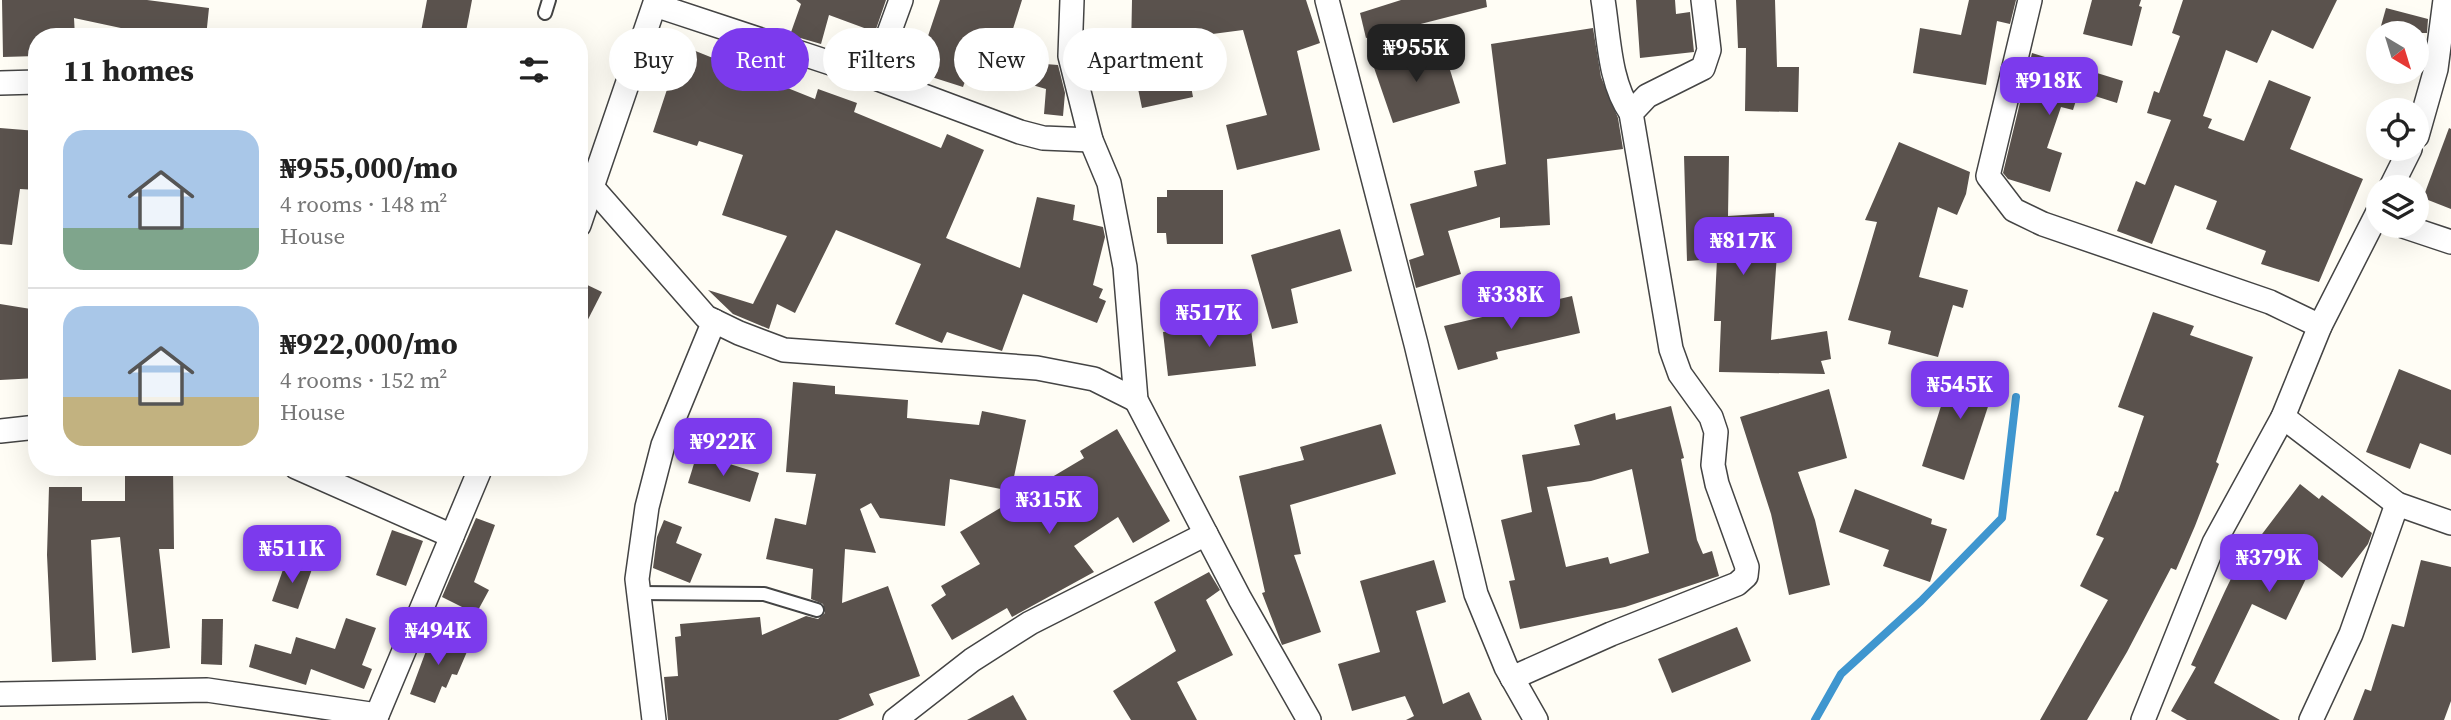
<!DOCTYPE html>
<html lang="en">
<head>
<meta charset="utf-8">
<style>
	body { margin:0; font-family:"Source Serif 4",serif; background:#f2f2f2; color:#222; height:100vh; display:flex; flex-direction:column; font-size:26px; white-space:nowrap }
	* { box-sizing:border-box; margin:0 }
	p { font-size:23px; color:#767676 }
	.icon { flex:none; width:38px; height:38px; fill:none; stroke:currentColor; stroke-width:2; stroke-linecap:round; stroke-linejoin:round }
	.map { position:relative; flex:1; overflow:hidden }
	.details { position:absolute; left:28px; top:28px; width:560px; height:448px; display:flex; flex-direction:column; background:#fff; border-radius:28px; box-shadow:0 7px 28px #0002 }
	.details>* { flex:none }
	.banner { position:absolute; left:609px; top:28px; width:665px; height:63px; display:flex; gap:14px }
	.needle { width:46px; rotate:142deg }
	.controls { position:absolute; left:2366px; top:21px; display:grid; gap:14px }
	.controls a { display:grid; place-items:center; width:63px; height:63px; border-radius:50%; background:#fff; box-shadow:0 7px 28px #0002; font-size:35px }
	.price { position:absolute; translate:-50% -60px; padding:0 16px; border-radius:14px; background:#7c3aed; color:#fff; font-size:23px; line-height:46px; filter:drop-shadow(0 2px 4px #0008) }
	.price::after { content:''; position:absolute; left:50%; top:42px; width:21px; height:16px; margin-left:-10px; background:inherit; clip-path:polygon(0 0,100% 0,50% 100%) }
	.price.selected { background:#222; color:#fff }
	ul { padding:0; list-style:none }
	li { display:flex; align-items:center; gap:21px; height:175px; padding:0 35px }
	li+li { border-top:2px solid #e0e0e0 }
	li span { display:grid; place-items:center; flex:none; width:196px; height:140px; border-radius:21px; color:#555 }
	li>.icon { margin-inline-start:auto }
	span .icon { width:84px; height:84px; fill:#fffc; stroke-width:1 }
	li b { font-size:30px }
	h2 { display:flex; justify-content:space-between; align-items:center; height:84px; padding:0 35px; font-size:30px }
	.chip { padding:0 24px; border-radius:32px; background:#fff; box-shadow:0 7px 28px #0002; font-size:24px; line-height:63px }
	.chip.selected { background:#7c3aed; color:#fff }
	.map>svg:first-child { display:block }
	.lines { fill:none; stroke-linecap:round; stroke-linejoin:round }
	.stream { stroke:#3f96cf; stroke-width:8 }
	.building { fill:#5a524d; fill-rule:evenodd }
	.lane-casing { stroke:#444; stroke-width:16 }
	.street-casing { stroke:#444; stroke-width:26 }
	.lane { stroke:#fff; stroke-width:12 }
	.street { stroke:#fff; stroke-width:23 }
</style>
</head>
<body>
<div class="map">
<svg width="2451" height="720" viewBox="0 0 2451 720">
	<rect width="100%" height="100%" fill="#fffdf5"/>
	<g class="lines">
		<polyline class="stream" points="1815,720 1841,674 1921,601 2002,518 2016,397"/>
	</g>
	<g class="building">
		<polygon points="2,0 147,0 209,8 206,37 163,37 74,18 75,37 37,37 37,56 3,57"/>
		<polygon points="427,0 472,0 465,37 420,37"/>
		<polygon points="796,0 886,0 875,32 829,15 821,44 790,35 801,4"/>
		<polygon points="940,0 1022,0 1012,32 1028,38 1026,43 1037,47 1032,63 1058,65 1065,93 1063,116 1044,114 1046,89 970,67 963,87 916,72"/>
		<polygon points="1132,0 1306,0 1320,43 1297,51 1320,150 1237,170 1226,125 1267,115 1243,30 1182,38 1193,97 1142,108 1136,79 1113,83 1107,54 1131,51"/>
		<polygon points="1401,0 1486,0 1487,7 1366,38 1360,13"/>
		<polygon points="1636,0 1675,0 1676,14 1690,12 1694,52 1640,58"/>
		<polygon points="1736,0 1775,0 1777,67 1799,67 1798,112 1745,111 1746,48 1738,48"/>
		<polygon points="1969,0 2016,0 2010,24 1997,21 1986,85 1913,73 1920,28 1961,35"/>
		<polygon points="2092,0 2141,0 2139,6 2142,7 2132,46 2083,34"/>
		<polygon points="2183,0 2337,0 2313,49 2272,30 2257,63 2226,50 2203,116 2212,119 2208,128 2244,141 2269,80 2311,97 2290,149 2363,179 2319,282 2261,264 2266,251 2206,229 2217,201 2175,185 2152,244 2117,231 2136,181 2145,185 2171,120 2147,113 2154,91 2159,93 2180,36 2172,33"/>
		<polygon points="2386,8 2428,19 2427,33 2379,33"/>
		<polygon points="1593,28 1601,77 1618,118 1623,149 1547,159 1550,225 1500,228 1500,217 1448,231 1461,274 1416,288 1409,260 1424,255 1410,204 1477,186 1474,171 1506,164 1491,44"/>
		<polygon points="693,50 815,99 818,89 857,103 854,112 941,148 947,134 984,150 946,238 997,259 1020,268 1037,197 1075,205 1073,220 1103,227 1105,237 1093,285 1103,289 1099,298 1106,301 1097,323 1023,294 1002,351 947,332 942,343 895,324 921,264 836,230 795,313 777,304 769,329 733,314 708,290 753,304 787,236 722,215 743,155 699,141 697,146 653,132 679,53 690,57"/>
		<polygon points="1444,50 1460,103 1393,123 1371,59"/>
		<polygon points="2032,53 2123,81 2117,103 2079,91 2073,110 2061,107 2047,148 2062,153 2050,192 2008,179 2003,173"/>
		<polygon points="0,128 37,131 37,190 20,189 12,245 0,244"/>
		<polygon points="2449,128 2451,129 2451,209 2423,198"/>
		<polygon points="1899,142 1970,172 1966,194 1957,215 1938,207 1919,277 1968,290 1963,308 1953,305 1938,357 1888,344 1891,331 1848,320 1877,222 1865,220"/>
		<polygon points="1684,156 1729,156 1728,216 1774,213 1777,254 1771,340 1827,331 1831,359 1821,361 1825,374 1719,372 1721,321 1714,321 1717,259 1687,261"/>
		<polygon points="1167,190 1223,190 1223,244 1167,244 1166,233 1157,233 1157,197 1167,197"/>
		<polygon points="1340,229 1352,271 1291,289 1298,323 1272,329 1251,255"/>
		<polygon points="579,281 602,292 579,337"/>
		<polygon points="1572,296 1580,333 1496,352 1498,359 1458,370 1444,326"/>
		<polygon points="0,304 37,310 37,378 0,380"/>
		<polygon points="2153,312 2194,326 2190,335 2253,357 2216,462 2219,464 2195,526 2176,570 2171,568 2127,652 2087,720 2040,720 2108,600 2080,586 2104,538 2096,535 2115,491 2118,492 2144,416 2118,407"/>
		<polygon points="1250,322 1256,366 1168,376 1163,332"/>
		<polygon points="1955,362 1998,376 1964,480 1922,466"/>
		<polygon points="2399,369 2451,390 2451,455 2420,443 2410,469 2366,452"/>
		<polygon points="793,382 835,386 835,394 908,400 907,418 979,425 982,411 1026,420 1011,491 950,479 945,526 880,518 871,503 860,509 876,553 845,549 842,603 888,586 920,676 869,694 874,705 838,720 668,720 664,677 678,676 675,637 681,636 680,624 760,617 762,635 806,616 818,619 825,613 823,604 811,599 813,569 766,559 775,518 806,525 816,474 786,472"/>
		<polygon points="1829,389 1847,458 1798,472 1815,520 1830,585 1789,595 1771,514 1740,417"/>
		<path d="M1671,406L1684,458L1681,459L1697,540L1703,554L1712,551L1719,576L1625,607L1520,629L1509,581L1515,580L1501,520L1532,512L1522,455L1580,445L1574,425L1615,413L1616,420ZM1632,469L1649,553L1610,564L1608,557L1566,567L1547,487L1591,481Z"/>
		<polygon points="1381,424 1396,474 1290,505 1301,554 1294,555 1321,632 1282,645 1262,593 1265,592 1239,476 1304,460 1300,447"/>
		<polygon points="1117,429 1170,521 1133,543 1118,517 1074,546 1094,572 1012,617 1007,608 952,640 931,605 946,595 941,586 980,564 960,532 1084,458 1080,451"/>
		<polygon points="697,454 759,473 750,502 688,483"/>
		<polygon points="125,467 173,467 174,549 159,549 170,648 132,653 120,537 91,540 96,660 52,662 47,555 49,487 82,487 82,501 125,501"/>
		<polygon points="2300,484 2319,499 2322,495 2372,533 2368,544 2342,578 2316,558 2286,620 2252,604 2214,683 2280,720 2187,720 2171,711 2196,667 2191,665 2225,591 2248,544 2253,546"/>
		<polygon points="1855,489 1932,519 1931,524 1947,529 1930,582 1883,566 1889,550 1839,532"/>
		<polygon points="476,518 495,525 474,582 489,590 476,614 442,597"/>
		<polygon points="664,520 682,527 676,543 702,554 690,583 653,568 657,537"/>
		<polygon points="392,530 423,541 406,586 376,575"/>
		<polygon points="1434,560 1446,602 1416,611 1443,704 1469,692 1482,720 1406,720 1414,716 1405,696 1352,711 1338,664 1380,652 1360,581"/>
		<polygon points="2421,560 2451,567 2451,701 2444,720 2353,720 2365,689 2371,691 2392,624 2404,627"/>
		<polygon points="286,561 312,569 298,609 272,601"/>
		<polygon points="1209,572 1220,590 1206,600 1233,655 1177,682 1197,720 1131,720 1113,691 1176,651 1154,602"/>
		<polygon points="346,618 376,628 362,665 372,669 364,689 311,669 306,685 249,667 255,644 291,654 296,637 335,649"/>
		<polygon points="202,619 223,619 222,665 201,664"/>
		<polygon points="1737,627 1751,661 1672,693 1658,659"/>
		<polygon points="433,632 469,647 457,675 452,674 446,688 442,686 435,703 410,694"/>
		<polygon points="1013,695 1027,720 967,720"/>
	</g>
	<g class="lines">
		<defs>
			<g id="lane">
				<polyline points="545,13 549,0"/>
				<polyline points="638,593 764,594 817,610"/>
			</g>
			<g id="street">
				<polyline points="1072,0 1070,56 1091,140 1109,183 1125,267 1136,400 1240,599 1309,720"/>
				<polyline points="1327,0 1416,344 1476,594 1506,667 1536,720"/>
				<path d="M1603,0C1609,37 1609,82 1631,113"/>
				<polyline points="2030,0 1988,176 2014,210 2043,224 2270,302 2320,326"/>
				<polyline points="655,5 873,77 1020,132 1043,138 1091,140"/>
				<polyline points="873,77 901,0"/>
				<polyline points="0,83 37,82"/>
				<polyline points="2417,136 2436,69 2445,0"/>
				<polyline points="592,187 706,317 739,333 784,350 1037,368 1094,379 1136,400"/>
				<polyline points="2391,187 2410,149"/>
				<polyline points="579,225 656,0"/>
				<polyline points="2403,226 2451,242"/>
				<polyline points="2283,417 2397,504 2451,523"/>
				<polyline points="0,431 37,427"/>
				<polyline points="296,467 452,536"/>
				<polyline points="1512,678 1611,634 1737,584 1746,576 1747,567 1717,484 1713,465 1716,432 1711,417 1680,374 1671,349 1631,113 1647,96 1703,68 1709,50 1703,0"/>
				<polyline points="0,694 207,690 377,715"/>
				<polyline points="375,720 481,467"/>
				<polyline points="654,720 637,579 647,507 663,445 714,321"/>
				<polyline points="895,720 972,660 1030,623 1206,534"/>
				<polyline points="2143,720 2214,543 2283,417 2320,326 2378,212"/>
				<polyline points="2311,720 2351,634 2397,504"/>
			</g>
		</defs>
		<use href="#lane" class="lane-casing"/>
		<use href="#street" class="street-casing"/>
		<use href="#lane" class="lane"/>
		<use href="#street" class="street"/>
	</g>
</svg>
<div class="controls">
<a><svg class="needle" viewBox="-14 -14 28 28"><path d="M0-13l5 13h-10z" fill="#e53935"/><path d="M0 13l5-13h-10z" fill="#767676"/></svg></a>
<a><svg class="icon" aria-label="locate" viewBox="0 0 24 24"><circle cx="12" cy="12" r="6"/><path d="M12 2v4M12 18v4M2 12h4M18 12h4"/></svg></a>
<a><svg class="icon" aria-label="layers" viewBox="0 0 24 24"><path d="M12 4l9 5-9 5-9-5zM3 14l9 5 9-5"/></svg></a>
</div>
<b class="price selected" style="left:1416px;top:84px">₦955K</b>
<b class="price" style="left:2049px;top:117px">₦918K</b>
<b class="price" style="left:1743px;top:277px">₦817K</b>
<b class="price" style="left:1511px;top:331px">₦338K</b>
<b class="price" style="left:1209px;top:349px">₦517K</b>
<b class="price" style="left:1960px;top:421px">₦545K</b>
<b class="price" style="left:723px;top:478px">₦922K</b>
<b class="price" style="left:1049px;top:536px">₦315K</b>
<b class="price" style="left:292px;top:585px">₦511K</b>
<b class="price" style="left:2269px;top:594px">₦379K</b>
<b class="price" style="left:438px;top:667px">₦494K</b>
<div class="banner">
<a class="chip">Buy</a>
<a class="chip selected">Rent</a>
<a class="chip">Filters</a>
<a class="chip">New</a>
<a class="chip">Apartment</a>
</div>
<section class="details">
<h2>11 homes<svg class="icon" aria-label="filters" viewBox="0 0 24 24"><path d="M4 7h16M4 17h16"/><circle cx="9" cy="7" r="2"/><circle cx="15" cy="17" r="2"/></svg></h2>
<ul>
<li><span style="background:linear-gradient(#a9c7e8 70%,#7fa58c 0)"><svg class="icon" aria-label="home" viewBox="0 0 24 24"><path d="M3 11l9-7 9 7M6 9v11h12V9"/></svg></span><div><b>₦955,000/mo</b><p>4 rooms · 148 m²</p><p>House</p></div></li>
<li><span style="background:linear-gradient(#a9c7e8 65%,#c2b280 0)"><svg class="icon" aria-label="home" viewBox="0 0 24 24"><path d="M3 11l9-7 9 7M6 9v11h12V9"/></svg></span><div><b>₦922,000/mo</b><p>4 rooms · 152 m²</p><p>House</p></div></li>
</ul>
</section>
</div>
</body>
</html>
